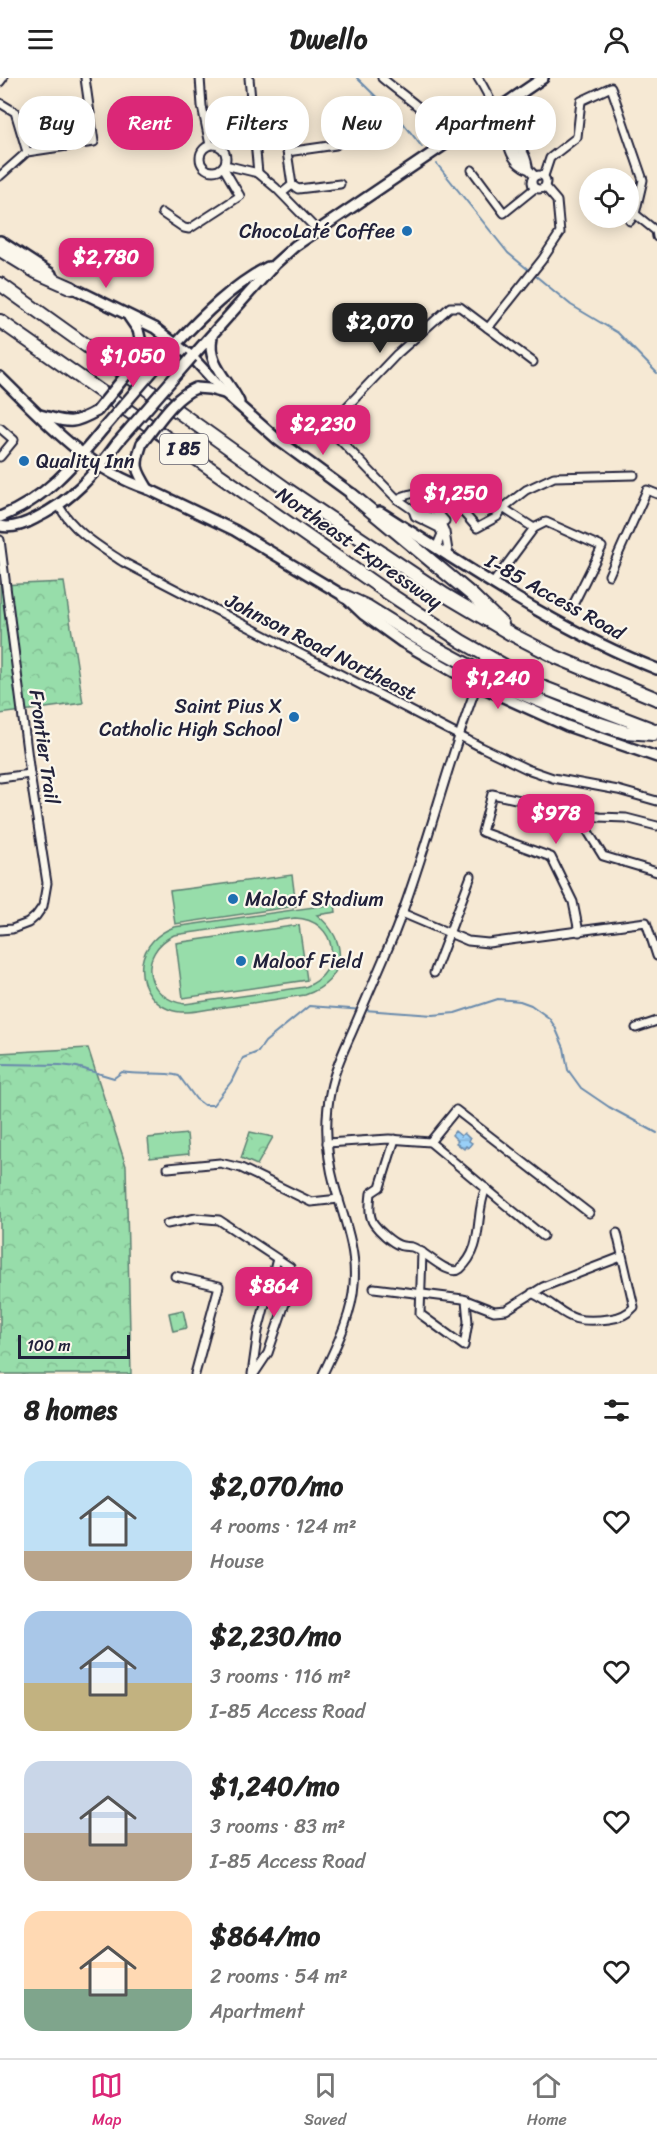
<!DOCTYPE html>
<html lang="en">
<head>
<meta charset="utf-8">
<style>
	body { margin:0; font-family:Sriracha,sans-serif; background:#f2f2f2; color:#222; height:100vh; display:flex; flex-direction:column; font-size:22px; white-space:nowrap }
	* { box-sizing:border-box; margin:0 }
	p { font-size:20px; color:#767676 }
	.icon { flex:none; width:33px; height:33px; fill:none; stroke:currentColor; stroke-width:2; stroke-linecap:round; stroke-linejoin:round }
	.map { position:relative; height:1296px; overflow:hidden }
	.panel { display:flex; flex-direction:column; background:#fff; flex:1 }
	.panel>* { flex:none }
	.hud { position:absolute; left:18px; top:18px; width:621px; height:54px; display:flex; gap:12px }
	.tools { position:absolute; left:579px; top:90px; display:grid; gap:12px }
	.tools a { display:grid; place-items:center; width:60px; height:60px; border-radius:50%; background:#fff; box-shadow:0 3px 15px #0003; font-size:30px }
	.scale { position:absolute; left:18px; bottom:15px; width:112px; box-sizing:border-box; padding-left:6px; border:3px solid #22223b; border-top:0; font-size:16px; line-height:21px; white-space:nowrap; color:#22223b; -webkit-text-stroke:4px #fbf7ec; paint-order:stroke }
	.price { position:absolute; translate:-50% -51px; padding:0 14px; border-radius:12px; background:#db2777; color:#fff; font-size:20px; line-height:39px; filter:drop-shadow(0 2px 3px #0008) }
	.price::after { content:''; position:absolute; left:50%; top:36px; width:18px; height:14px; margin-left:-9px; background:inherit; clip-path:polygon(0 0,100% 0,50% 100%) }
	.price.active { background:#222; color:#fff }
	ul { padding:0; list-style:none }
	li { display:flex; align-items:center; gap:18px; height:150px; padding:0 24px }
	li span { display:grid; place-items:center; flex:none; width:168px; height:120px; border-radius:18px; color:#555 }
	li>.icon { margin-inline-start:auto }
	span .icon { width:72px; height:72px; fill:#fffc; stroke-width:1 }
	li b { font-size:26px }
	h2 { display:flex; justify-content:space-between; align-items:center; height:72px; padding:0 24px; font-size:26px }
	.pill { padding:0 21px; border-radius:24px; background:#fff; box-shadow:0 3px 15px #0003; font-size:21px; line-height:54px }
	.pill.active { background:#db2777; color:#fff }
	header { display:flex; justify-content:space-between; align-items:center; height:78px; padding:0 24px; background:#fff; font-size:27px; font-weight:700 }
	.dock { display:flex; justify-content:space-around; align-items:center; height:84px; border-top:2px solid #e0e0e0; background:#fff; font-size:16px; color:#767676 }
	.dock a { display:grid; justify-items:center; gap:3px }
	.dock .active { color:#db2777 }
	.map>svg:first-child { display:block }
	.grass { fill:#97ddaa; stroke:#5c8072; stroke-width:1.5; fill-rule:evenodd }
	.park { fill:url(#park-crowns); stroke:#5c8072; stroke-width:1.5 }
	.water { fill:url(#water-rules); stroke:#698aac; stroke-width:1.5 }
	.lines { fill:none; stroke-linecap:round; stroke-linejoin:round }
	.stream { stroke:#698aac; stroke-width:2 }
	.street-casing { stroke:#22223b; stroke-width:11 }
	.secondary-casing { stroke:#22223b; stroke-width:14 }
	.highway-casing { stroke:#22223b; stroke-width:16 }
	.street { stroke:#fbf7ec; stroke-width:7 }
	.secondary { stroke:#fbf7ec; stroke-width:9 }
	.highway { stroke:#fbf7ec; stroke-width:12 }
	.secondary-bridge-casing { stroke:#22223b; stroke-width:14; stroke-linecap:butt }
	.secondary-bridge { stroke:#fbf7ec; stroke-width:9 }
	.poi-dot { fill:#1f6fb2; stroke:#fbf7ec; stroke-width:2 }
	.labels { text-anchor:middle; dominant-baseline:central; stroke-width:4.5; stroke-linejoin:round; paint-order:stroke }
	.shield { fill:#fbf7ec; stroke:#636270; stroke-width:1.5 }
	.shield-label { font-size:18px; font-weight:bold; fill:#22223b }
	.poi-label { font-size:20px; fill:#22223b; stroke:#fbf7ec; text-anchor:start }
	.street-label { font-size:20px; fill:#22223b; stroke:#fbf7ec }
</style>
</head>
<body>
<header><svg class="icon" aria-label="menu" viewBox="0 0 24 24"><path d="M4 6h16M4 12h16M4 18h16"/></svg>Dwello<svg class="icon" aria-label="person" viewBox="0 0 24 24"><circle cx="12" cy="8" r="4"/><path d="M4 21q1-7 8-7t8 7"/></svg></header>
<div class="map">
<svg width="657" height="1296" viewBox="0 0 657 1296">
	<defs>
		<pattern id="park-crowns" width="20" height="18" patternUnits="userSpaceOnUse" patternTransform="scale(1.5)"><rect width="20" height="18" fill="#97ddaa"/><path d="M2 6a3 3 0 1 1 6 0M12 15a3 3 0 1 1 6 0" fill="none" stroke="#82bd93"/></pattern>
		<pattern id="water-rules" width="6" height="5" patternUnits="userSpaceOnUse" patternTransform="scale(1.5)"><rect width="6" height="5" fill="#99d0f8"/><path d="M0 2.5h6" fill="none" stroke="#84b2d6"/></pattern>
	</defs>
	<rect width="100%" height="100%" fill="#f6e9d4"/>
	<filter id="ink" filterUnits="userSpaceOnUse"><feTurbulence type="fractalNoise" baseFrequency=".0167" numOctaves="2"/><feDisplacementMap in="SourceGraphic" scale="12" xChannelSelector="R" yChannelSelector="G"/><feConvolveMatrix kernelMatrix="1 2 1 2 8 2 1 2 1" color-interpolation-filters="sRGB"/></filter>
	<g filter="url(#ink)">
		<g class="grass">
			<polygon points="292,797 296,828 175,846 170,813"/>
			<path d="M335,826L336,834L317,837C350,863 347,903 305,917C276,921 247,926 218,930C206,931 192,935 181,934C156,932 139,909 142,885C145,867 158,855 174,849ZM295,840C338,841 345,895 305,909L185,926C144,920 137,875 174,857Z"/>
			<polygon points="299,847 307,902 183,920 176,865"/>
			<polygon points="187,1056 189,1076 150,1080 148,1060"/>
		</g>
		<g class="park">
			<polygon points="64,504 83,625 0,636 0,507"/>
			<polygon points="88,970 126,1088 131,1296 0,1296 0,975"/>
			<polygon points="250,1054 273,1059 257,1087 241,1080"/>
			<polygon points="183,1232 187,1250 173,1253 169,1235"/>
		</g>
		<g class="water">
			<polygon points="179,39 181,55 156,58 154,43"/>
			<polygon points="455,1053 461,1058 464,1055 470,1061 469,1063 472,1065 468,1070 466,1068 464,1071 456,1065 458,1063 452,1057"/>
		</g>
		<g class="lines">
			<g class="stream">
				<polyline points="357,0 404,46 422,69"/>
				<polyline points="437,86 508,175 571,227 618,255 657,295"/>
				<path d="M0,986L60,987L77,989L114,1000L122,994C143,998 158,993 179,998L196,1021L204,1027H213L231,1004L243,980L258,974L265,964L309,928L433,937L455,935L498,921L520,923L531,927L549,940L555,949L564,970L568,992L581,1010L609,1029L657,1055"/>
			</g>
			<defs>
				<g id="street">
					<polyline points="200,0 202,28 210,67"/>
					<polyline points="249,0 258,95"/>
					<path d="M382,0C406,20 433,38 454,61"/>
					<path d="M478,0C491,19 497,39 507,60C514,74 524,87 535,98"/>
					<polyline points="0,4 3,0"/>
					<polyline points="0,25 15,34 27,74"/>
					<polyline points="254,37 281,33 292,107 282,115"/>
					<path d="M510,61C520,67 526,76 528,88"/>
					<path d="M508,63C509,75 515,86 527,91"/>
					<circle cx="213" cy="80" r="13"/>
					<polyline points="287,74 336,67"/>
					<polyline points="225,87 258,95 276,110 317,152"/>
					<polyline points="472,92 504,135 535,110"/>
					<circle cx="539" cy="104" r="7"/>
					<polyline points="0,98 27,74 94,64 85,0"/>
					<polyline points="544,98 550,80 577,59 581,23 611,9 643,102 635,136 656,153 657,159"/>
					<polyline points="292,107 298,111 340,106"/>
					<polyline points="162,135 184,150 189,151 240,118 223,89"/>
					<polyline points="630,143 635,136"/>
					<polyline points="488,250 542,182 560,155 557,123 545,109"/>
					<polyline points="0,350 14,362 0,379"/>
					<path d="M397,421C417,410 432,416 452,422"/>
					<path d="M59,428C74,454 99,468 123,484L481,669L527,691L553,700L618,712L657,723"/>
					<polyline points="503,430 534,450"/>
					<polyline points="413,432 440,443 445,454 449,479"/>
					<path d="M413,432C425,424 438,434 445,443"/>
					<polyline points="462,433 477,450 497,439 503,430 526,412 554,399 634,397"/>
					<polyline points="0,462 30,696 47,805 43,828 36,838 28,845 12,851 0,852"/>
					<polyline points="436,470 442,456 439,450 415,438 413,432 397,421 338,360 334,347 340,336 397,276 450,229 460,229 533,284"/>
					<polyline points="609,497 647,412 657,416"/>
					<polyline points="493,505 534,450 546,444 602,469 572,529"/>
					<polyline points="0,700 30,696"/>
					<polyline points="587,736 587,752 603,778 657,794"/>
					<polyline points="402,835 468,863 488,865 646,844 657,878"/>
					<polyline points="579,854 573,824 551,779 482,754 492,716 599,739 626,740 657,748"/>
					<polyline points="434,895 471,798"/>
					<polyline points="636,950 657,943"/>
					<path d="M395,1061L380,1109L371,1115C370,1125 368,1138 374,1146C379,1153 391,1164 399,1167C403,1169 408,1168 412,1169C424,1172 449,1200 460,1191C485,1169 474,1137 486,1110"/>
					<polyline points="430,1064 456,1032 589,1135"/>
					<polyline points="327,1065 389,1061 430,1064 543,1158"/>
					<polyline points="168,1090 220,1085 241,1090 311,1124 339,1121"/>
					<polyline points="167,1146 196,1140 219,1142 290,1189 293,1198 291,1208 268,1275 254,1296"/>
					<polyline points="422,1174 420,1236 464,1268 468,1244 466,1222"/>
					<polyline points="175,1198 219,1208 195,1296"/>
					<polyline points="374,1210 463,1221 494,1233 506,1232 543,1209 621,1179"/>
					<path d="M532,1215C567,1232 563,1247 609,1241C618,1240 628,1236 634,1229L617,1155"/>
					<polyline points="252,1296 258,1253 277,1181"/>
					<path d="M323,1296C336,1268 352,1238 354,1206C357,1172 344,1141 335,1109C326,1076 324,1042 331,1010C335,990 344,972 352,954C366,921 381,887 395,854C427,773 446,688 477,607"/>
				</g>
				<g id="secondary">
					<polyline points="0,163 51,196"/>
					<polyline points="67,207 155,250 192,279 226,316 277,361 356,419"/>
					<polyline points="129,239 138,252 143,272"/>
					<path d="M212,259C206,286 229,302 239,324"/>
					<path d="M176,266C203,237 233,207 268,189"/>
					<polyline points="192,279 275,186 295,168 543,0"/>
					<path d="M0,299C45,343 87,391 148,411L234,452L344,518L363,536L402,564L477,607L567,648L657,679"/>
					<polyline points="196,310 209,311 224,315"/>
					<path d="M40,337C69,344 70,348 97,333"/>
					<path d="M142,365C134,388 135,390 148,411"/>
					<path d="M380,434C470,491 558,552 657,591"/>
					<path d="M0,439C44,422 74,387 103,351"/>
					<path d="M0,448C12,451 25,446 36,440C71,423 94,397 117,365"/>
				</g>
				<g id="highway">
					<polyline points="0,172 36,194 72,210"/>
					<polyline points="0,206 285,410 445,517 511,556 556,579 657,621"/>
					<polyline points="0,243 388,515 461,563 542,609 657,653"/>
					<polyline points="352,417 472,517 502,546"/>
					<polyline points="344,518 368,529 416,559 518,614 582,640 625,654 653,656"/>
				</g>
			</defs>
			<use href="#street" class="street-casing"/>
			<use href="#secondary" class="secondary-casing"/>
			<use href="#highway" class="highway-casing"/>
			<use href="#street" class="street"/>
			<use href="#secondary" class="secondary"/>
			<use href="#highway" class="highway"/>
			<defs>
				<g id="secondary-bridge">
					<polyline points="97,333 139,281 143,272"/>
					<polyline points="103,351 176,266"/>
					<polyline points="117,365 192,279"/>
					<path d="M142,365C157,347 173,319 196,310"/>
				</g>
			</defs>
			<use href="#secondary-bridge" class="secondary-bridge-casing"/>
			<use href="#secondary-bridge" class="secondary-bridge"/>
		</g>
	</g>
	<g class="poi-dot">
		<circle cx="407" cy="153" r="6"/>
		<circle cx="24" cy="383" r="6"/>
		<circle cx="294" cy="639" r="6"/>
		<circle cx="233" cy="821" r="6"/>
		<circle cx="241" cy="883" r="6"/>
	</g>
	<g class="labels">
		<rect class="shield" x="160" y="356" width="48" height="30" rx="4.5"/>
		<g class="shield-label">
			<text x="184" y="371">I 85</text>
		</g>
		<g class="poi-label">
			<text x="395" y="153" text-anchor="end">ChocoLaté Coffee</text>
			<text x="36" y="383">Quality Inn</text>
			<text x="282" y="628" text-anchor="end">Saint Pius X<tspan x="282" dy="23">Catholic High School</tspan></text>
			<text x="245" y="821">Maloof Stadium</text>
			<text x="253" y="883">Maloof Field</text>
		</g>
		<g class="street-label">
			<text transform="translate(359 470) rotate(35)">Northeast Expressway</text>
			<text transform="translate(555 519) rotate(29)">I-85 Access Road</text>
			<text transform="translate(321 569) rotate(27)">Johnson Road Northeast</text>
			<text transform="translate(44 669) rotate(82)">Frontier Trail</text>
		</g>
	</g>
</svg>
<div class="tools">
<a><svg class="icon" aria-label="locate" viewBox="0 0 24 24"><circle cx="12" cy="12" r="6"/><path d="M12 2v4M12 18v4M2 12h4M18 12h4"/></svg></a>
</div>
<div class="scale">100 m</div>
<b class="price" style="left:106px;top:211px">$2,780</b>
<b class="price active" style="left:380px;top:276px">$2,070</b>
<b class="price" style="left:133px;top:310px">$1,050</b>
<b class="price" style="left:323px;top:378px">$2,230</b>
<b class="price" style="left:456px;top:447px">$1,250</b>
<b class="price" style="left:498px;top:632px">$1,240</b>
<b class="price" style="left:556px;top:767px">$978</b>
<b class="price" style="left:274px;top:1240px">$864</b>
<div class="hud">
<a class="pill">Buy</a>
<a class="pill active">Rent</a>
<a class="pill">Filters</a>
<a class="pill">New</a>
<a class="pill">Apartment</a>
</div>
</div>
<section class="panel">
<h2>8 homes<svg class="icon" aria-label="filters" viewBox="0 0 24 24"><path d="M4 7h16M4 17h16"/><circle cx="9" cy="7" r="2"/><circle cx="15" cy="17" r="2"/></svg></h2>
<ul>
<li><span style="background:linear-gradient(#bfe0f5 75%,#b9a48a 0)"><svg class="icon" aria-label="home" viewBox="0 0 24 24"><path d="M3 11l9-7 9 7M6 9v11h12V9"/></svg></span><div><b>$2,070/mo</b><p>4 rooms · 124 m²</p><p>House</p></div><svg class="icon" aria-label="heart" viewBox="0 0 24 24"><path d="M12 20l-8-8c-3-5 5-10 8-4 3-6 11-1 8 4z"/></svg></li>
<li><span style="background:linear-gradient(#a9c7e8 60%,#c2b280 0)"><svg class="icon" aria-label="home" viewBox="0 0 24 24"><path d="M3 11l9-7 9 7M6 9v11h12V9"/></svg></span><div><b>$2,230/mo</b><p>3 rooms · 116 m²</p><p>I-85 Access Road</p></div><svg class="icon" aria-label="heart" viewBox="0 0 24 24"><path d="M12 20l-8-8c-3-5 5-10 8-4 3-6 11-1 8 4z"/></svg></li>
<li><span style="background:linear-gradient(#c9d6e8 60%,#b9a48a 0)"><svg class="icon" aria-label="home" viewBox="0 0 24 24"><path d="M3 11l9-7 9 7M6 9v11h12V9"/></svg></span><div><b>$1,240/mo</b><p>3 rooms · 83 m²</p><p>I-85 Access Road</p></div><svg class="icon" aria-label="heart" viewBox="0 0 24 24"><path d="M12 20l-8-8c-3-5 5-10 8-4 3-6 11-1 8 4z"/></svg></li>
<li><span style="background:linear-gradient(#ffd9b3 65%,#7fa58c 0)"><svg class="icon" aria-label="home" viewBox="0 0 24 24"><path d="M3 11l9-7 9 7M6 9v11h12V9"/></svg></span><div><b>$864/mo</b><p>2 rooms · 54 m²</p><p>Apartment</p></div><svg class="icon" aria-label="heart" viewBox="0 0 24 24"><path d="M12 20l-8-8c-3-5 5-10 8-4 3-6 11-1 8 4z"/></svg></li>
</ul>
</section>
<nav class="dock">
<a class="active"><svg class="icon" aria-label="map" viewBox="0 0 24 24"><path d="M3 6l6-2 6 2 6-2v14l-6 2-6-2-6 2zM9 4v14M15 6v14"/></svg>Map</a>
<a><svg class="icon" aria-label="saved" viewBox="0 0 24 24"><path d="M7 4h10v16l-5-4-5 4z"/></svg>Saved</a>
<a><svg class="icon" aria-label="home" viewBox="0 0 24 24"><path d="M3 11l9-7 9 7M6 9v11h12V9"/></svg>Home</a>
</nav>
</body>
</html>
